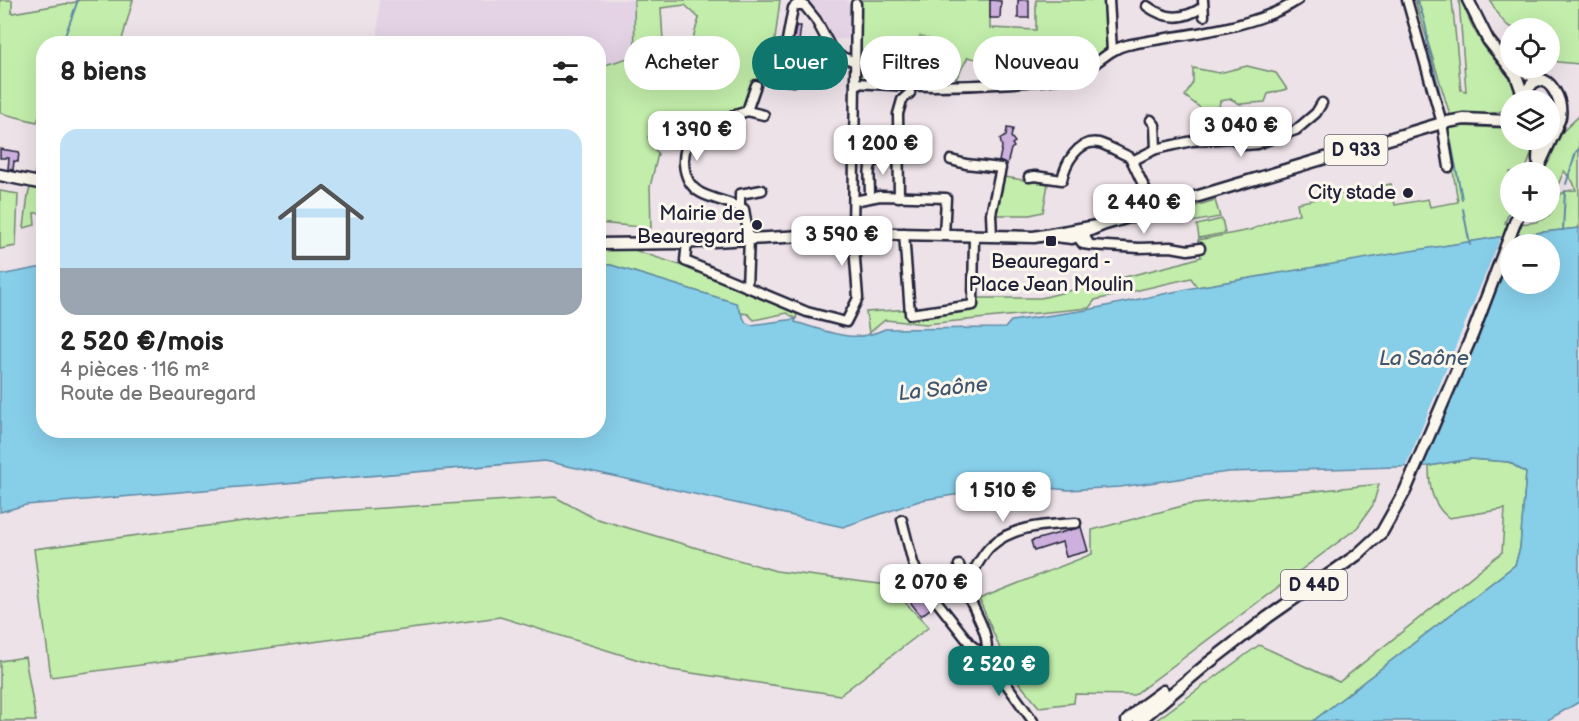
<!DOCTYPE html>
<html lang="fr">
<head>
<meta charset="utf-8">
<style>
	body { margin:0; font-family:"Balsamiq Sans",sans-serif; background:#f6f6f6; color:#222; height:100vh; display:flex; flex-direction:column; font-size:22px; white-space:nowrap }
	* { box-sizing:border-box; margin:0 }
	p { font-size:20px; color:#767676 }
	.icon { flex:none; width:33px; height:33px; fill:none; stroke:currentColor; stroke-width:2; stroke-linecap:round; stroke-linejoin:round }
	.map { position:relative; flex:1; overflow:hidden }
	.drawer { position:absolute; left:36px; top:36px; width:570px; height:402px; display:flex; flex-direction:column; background:#fff; border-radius:24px; box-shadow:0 6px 24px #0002 }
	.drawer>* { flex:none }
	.banner { position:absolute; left:624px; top:36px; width:570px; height:54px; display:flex; gap:12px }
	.controls { position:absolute; left:1500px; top:18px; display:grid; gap:12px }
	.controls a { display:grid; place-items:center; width:60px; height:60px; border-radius:50%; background:#fff; box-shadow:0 6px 24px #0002; font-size:30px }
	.price { position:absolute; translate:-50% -51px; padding:0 14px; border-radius:12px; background:#fff; color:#222; font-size:20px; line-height:39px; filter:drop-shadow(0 2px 3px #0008) }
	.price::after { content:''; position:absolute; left:50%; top:36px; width:18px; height:14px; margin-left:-9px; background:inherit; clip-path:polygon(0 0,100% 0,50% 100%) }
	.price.selected { background:#0f766e; color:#fff }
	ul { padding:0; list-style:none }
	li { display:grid; align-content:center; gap:12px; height:318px; padding:0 24px }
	li span { display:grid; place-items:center; height:186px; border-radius:18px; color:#555 }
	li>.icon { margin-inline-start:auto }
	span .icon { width:108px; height:108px; fill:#fffc; stroke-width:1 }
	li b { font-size:26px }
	h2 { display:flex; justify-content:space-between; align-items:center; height:72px; padding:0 24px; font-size:26px }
	.pill { padding:0 21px; border-radius:27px; background:#fff; box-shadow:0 6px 24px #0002; font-size:21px; line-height:54px }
	.pill.selected { background:#0f766e; color:#fff }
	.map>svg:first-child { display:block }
	.built { fill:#e3d3e5 }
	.green { fill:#c2edaa; stroke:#728872; stroke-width:1.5; fill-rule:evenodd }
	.water { fill:#87cee9; stroke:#5f89a3; stroke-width:1.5; fill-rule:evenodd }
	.pier { fill:#ede2e8 }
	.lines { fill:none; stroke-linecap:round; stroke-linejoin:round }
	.stream { stroke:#5f89a3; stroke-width:2 }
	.building { fill:#cdb0dd; stroke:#22223b; stroke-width:1.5 }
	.minor-casing { stroke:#22223b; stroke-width:13 }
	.major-casing { stroke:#22223b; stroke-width:15 }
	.minor { stroke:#fbf7ec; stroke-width:8 }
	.major { stroke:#fbf7ec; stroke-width:10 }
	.poi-dot { fill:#22223b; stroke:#fbf7ec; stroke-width:2 }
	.labels { text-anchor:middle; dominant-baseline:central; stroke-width:6; stroke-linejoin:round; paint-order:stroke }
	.shield { fill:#fbf7ec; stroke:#636270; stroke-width:1.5 }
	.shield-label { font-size:18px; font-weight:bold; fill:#22223b }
	.poi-label { font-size:20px; fill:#22223b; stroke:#fbf7ec; text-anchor:end }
	.water-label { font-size:21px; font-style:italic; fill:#40566f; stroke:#fbf7ec }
</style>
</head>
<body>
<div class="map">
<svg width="1579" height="721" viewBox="0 0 1579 721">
	<rect width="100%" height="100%" fill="#ede2e8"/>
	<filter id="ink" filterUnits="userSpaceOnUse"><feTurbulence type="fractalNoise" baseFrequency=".0167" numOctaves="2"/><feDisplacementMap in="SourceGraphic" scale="12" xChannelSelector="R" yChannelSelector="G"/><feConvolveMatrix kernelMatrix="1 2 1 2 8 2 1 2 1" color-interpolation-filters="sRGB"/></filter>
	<g filter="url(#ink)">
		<g class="built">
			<polygon points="379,0 634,0 635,56 599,67 598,44 378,42"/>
			<polygon points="803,0 847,0 849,6 849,39 831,39 809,2"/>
		</g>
		<g class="green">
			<polygon points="0,0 12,0 12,13 76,2 77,0 133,0 121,43 44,44 43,122 39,117 37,122 0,113"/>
			<path d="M634,0H780L773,55L756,85L744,111L652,132L648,137L658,154L650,187L651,228L599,223L598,67L635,56ZM685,5L699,18L688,55L664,57L661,8Z"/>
			<path d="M861,0H990V28L1036,30V0H1106C1107,13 1112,30 1109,42C1100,74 1037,77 1012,79L1005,66L968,57L956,79L945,64L943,43L920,36L917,40C918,52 917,60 929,65L925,76L938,82V84L861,80Z"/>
			<path d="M1415,0H1452L1461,90L1466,91L1459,0H1461L1473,28L1485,48L1517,87L1516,100H1510V107C1491,119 1471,111 1450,115Z"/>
			<path d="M1490,0H1579V64L1558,62L1550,56V28C1510,28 1510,37 1490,0Z"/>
			<polygon points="1247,66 1276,73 1287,89 1268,94 1265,102 1240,104 1231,99 1220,101 1219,107 1207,113 1185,96 1193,82 1193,68 1219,73"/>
			<path d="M1579,116V228L1499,237L1197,287L1191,278L1095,300L1089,308L926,324L885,320L869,333L866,312L973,305L977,298H1041L1181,263L1201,257L1198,240L1250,230L1278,219L1299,214L1297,203L1391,184L1395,205L1428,199L1430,207L1458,202L1446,128C1468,123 1489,130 1510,127V140H1533V149L1525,172H1510V209L1505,223C1518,224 1537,225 1547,217C1560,205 1552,190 1576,190L1573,182L1564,171L1554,194L1550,191V172H1543L1559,135Z"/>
			<polygon points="41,152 43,152 43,213 34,213 35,225 24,228 28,195"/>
			<polygon points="1004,177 1048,184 1043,212 1030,215 995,215"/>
			<polygon points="0,191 18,194 16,246 0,249"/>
			<polygon points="1215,200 1220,217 1192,222 1189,208"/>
			<polygon points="1222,219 1225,233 1199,238 1197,225"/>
			<polygon points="598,250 634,250 689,268 797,314 796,319 787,313 754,320 748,314 741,313 736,303 611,265 599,265"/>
			<path d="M1470,459L1509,462L1526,473L1520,548L1515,565L1313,721H1155L1259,645L1339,682L1502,552L1505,509L1449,518C1432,505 1429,487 1429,466Z"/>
			<polygon points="1379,484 1373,505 1357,528 1134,695 1075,694 1074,703 1039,707 1010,672 979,599 1092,554 1092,530 1186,505"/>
			<polygon points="555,497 594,518 776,571 888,585 929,627 840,695 671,670 500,617 51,677 34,549 305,513"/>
			<polygon points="25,657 36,721 0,721 0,661"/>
		</g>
		<path class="water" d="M1579,228V702L1546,721H1313L1515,565L1520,548L1526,473L1509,462L1470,459L1429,466L1228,472L1120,487L1068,490L1018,485L922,500L843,527L545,461L26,505L0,512V275L43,267L44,430H598L599,265H611L736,303L746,323L751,325L796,319L795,322C828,331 852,345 885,329L1005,328L1011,321L1087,310L1197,287L1398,253L1499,237ZM1510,244H1550V284H1510Z"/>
		<polygon class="pier" points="1519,232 1514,244 1510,244 1510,253 1495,295 1421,470 1404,471 1502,234"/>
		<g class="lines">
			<g class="stream">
				<path d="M1416,0C1421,6 1429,35 1427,41L1441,98"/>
				<polyline points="62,44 78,0"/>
				<polyline points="41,112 44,104"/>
				<polyline points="1450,137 1462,199"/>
				<polyline points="1566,184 1576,152 1579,149"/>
				<polyline points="1463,209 1470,245"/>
				<polyline points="1563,230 1565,191"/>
			</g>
		</g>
		<g class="building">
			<polygon points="990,0 1001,1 1000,18 990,18"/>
			<rect x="1018" y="0" width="11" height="18"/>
			<polygon points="796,26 801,26 795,72 788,71"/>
			<polygon points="1007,128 1013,129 1011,137 1015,142 1012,144 1014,147 1011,149 1007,165 999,161 1002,147 1000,139 1006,136"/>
			<polygon points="0,149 19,152 18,162 14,161 13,170 8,169 9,158 0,158"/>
			<polygon points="1081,527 1088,551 1066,557 1062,542 1034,551 1031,541"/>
			<polygon points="919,592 931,608 921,616 907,598"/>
		</g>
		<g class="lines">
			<defs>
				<g id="minor">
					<polyline points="1109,0 1112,51"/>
					<polyline points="1203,0 1204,16"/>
					<polyline points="1407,0 1442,123 1449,167"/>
					<path d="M1147,6C1166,20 1183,20 1203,7"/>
					<polyline points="794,81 785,80 781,73 793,8 796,5 804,5 816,20 831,48 837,55 853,61"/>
					<path d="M855,83C909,87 960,87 1014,83C1033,81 1054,81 1073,76C1093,70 1107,49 1127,45C1180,34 1253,30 1298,0"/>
					<polyline points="747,111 764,115"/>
					<polyline points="1151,120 1155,125 1156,149"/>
					<polyline points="951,160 966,164 1001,168 991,214 992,236"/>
					<polyline points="1132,161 1156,149 1192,141 1231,138 1245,145 1257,144 1296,130 1316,113 1322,103"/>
					<path d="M1029,177L1035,176L1062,180C1065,164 1078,139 1099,143C1109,146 1120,153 1130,157L1155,210"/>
					<path d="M870,197C870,162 863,159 900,159"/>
					<polyline points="899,197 898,114 902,100 910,93"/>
					<polyline points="854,201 880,196 946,198 944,235"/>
					<polyline points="740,207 740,194 762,190"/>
					<polyline points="904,233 910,314 973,305 974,236"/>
					<polyline points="1077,236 1083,244 1090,245 1083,234"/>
					<polyline points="687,242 685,261 807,312 846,322 858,298 853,233 856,4"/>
					<polyline points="1090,245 1139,248 1171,247 1188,250 1200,248"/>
					<path d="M747,287L749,238L744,209C730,202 715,200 701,193C680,182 679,148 695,132C703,124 735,116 747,111L756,85"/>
					<polyline points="902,520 913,563 920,580 971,645 986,656 1033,721"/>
					<path d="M959,565C963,577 966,590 971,602C979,620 990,636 986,656"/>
					<path d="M966,585C973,573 981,555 991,546C1014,525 1047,525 1076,523"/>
				</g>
				<g id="major">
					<polyline points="1468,0 1488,40 1516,75 1524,98"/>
					<polyline points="1521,68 1528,74 1544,81"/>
					<path d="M1524,100C1540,46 1579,118 1550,129"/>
					<polyline points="1538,160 1539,140"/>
					<polyline points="1536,172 1557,127"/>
					<polyline points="0,175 44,184"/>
					<polyline points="1055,236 1072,238 1102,225 1442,123 1464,119 1510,121"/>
					<polyline points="598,244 680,243 853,233 1034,237 1102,225"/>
					<polyline points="1127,721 1141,707 1163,691"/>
					<polyline points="1139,721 1207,664 1268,617 1357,555 1382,532 1405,491 1473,333 1519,212"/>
				</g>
			</defs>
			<use href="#minor" class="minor-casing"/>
			<use href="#major" class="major-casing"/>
			<use href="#minor" class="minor"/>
			<use href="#major" class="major"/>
		</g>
	</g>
	<g class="poi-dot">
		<circle cx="1408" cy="193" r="6"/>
		<circle cx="757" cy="225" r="6"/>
		<rect x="1045" y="235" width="12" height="12" rx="3"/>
	</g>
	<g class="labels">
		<g class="shield">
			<rect x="1324.5" y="135" width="63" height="30" rx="4.5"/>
			<rect x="1281" y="570" width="66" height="30" rx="4.5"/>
		</g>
		<g class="shield-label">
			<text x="1356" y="150">D 933</text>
			<text x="1314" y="585">D 44D</text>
		</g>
		<g class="poi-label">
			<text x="1396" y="193">City stade</text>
			<text x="745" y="214">Mairie de<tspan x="745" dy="23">Beauregard</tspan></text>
			<text x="1051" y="262" text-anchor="middle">Beauregard -<tspan x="1051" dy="23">Place Jean Moulin</tspan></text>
		</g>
		<g class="water-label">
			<text x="1424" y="358">La Saône</text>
			<text transform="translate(943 389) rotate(-6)">La Saône</text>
		</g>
	</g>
</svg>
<div class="controls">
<a><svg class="icon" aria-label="locate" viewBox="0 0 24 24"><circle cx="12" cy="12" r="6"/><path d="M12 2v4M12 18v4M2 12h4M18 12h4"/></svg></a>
<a><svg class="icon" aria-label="layers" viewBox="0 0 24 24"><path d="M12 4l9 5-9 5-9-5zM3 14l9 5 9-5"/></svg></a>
<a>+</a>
<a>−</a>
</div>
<b class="price" style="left:1241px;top:158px">3 040 €</b>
<b class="price" style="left:697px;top:162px">1 390 €</b>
<b class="price" style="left:883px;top:176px">1 200 €</b>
<b class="price" style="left:1144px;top:235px">2 440 €</b>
<b class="price" style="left:842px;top:267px">3 590 €</b>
<b class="price" style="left:1003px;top:523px">1 510 €</b>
<b class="price" style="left:931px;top:615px">2 070 €</b>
<b class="price selected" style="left:999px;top:697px">2 520 €</b>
<div class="banner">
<a class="pill">Acheter</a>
<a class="pill selected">Louer</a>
<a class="pill">Filtres</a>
<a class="pill">Nouveau</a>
</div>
<section class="drawer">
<h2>8 biens<svg class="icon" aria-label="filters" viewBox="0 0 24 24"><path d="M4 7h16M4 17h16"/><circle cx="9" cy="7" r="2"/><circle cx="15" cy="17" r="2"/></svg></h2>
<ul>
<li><span style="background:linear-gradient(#bfe0f5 75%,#9aa5b1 0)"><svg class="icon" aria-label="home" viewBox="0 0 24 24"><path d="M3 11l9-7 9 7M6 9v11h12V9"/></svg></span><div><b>2 520 €/mois</b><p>4 pièces · 116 m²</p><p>Route de Beauregard</p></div></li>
</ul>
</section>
</div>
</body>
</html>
